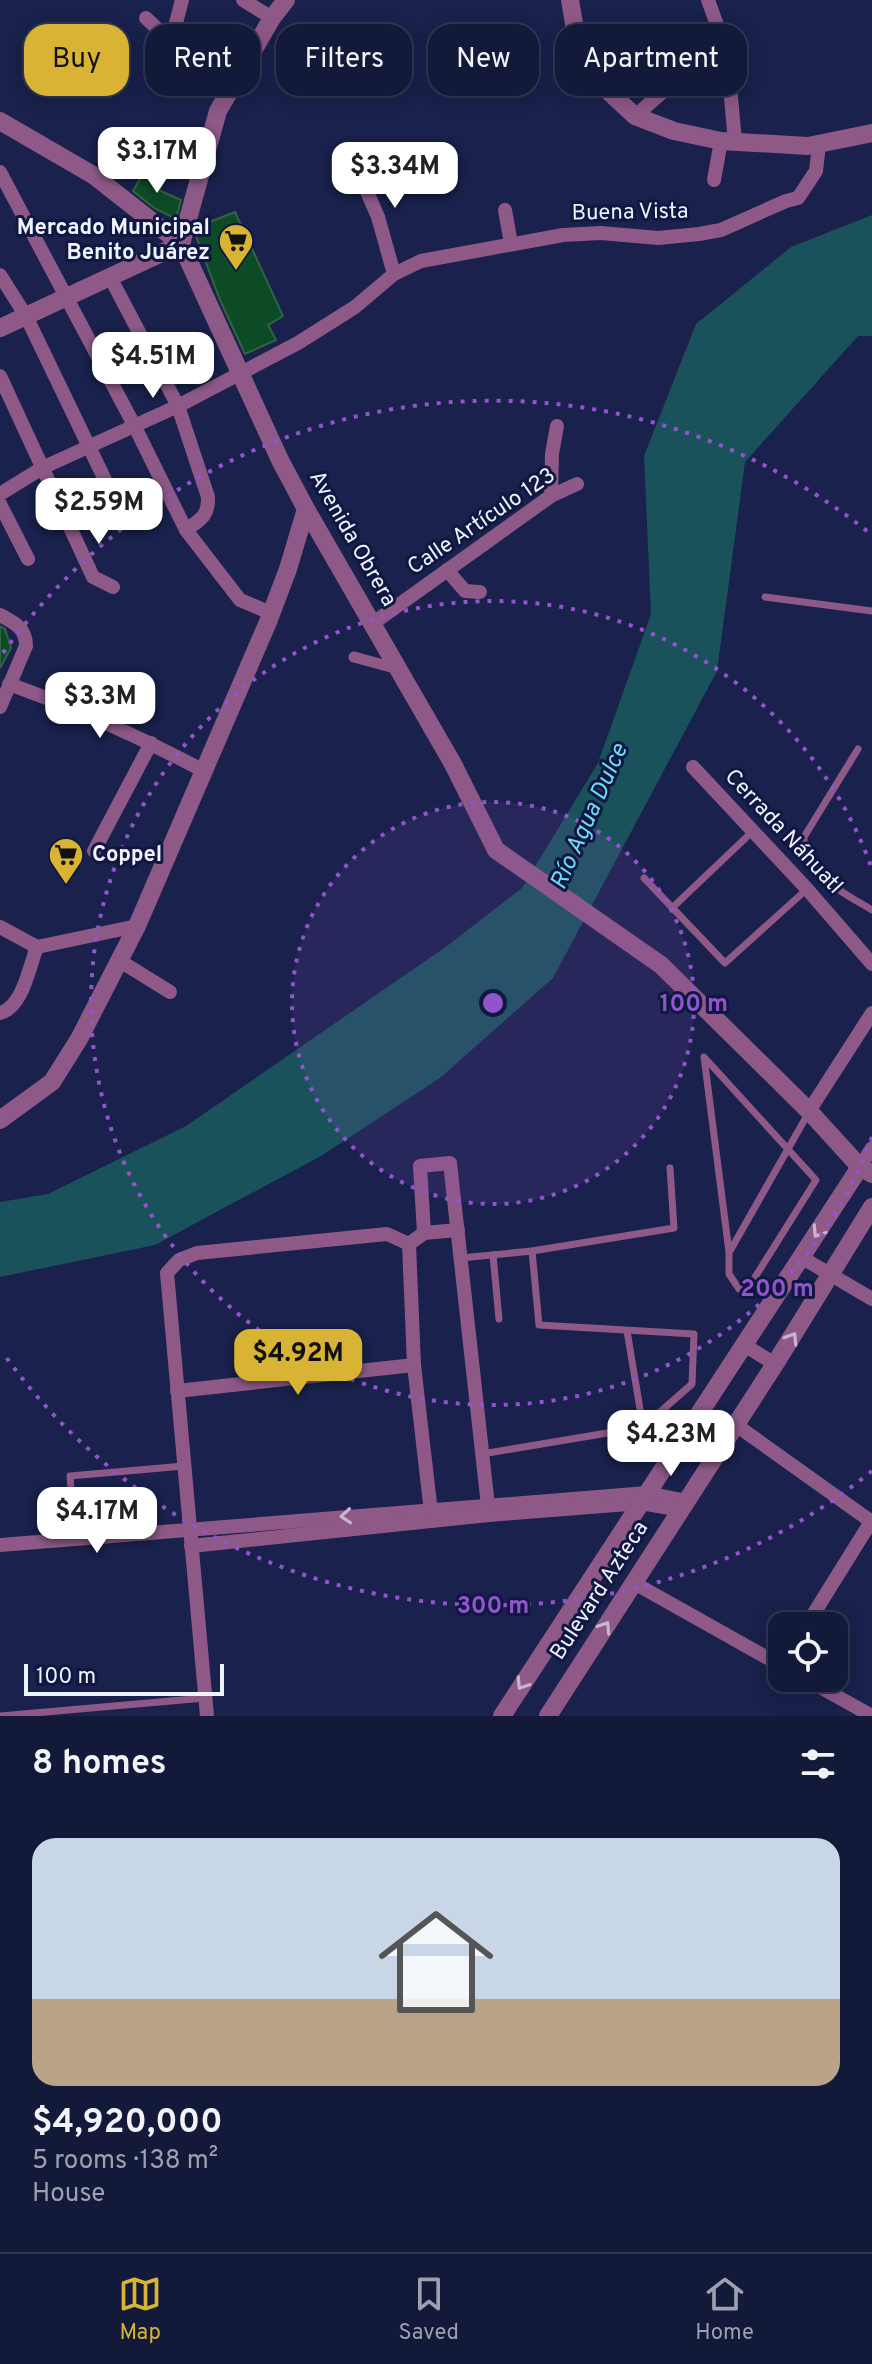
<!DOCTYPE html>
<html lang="en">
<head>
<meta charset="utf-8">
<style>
	body { margin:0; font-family:Overpass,sans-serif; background:#1c2241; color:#f1f3f6; height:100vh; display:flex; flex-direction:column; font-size:30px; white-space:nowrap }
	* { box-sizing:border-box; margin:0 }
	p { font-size:26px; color:#9da0ae }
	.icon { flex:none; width:44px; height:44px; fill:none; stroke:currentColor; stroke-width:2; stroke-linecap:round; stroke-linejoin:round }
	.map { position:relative; height:1716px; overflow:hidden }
	.details { display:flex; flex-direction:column; background:#131939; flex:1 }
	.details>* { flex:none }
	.hud { position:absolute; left:24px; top:24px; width:824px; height:72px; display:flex; gap:16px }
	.fabs { position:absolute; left:768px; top:1612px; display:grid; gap:16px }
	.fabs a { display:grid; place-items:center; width:80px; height:80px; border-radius:16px; background:#131939; box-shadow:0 4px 20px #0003,0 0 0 2px #323853; font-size:40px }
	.scale { position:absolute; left:24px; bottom:20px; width:200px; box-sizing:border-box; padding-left:8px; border:4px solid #eff3fe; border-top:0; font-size:22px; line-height:28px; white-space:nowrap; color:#eff3fe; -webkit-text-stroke:6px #101740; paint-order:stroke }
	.price { position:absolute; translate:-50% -68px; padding:0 18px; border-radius:16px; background:#fff; color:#222; font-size:26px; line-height:52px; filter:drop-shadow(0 2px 4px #0008) }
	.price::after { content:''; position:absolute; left:50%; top:48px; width:24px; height:18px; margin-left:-12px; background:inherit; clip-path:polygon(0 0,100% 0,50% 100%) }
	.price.current { background:#d9b334; color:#111 }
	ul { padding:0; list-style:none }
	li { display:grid; align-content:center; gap:16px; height:424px; padding:0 32px }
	li span { display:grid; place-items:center; height:248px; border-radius:24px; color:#555 }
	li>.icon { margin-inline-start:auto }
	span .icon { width:144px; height:144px; fill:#fffc; stroke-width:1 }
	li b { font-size:34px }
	h2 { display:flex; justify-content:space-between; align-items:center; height:96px; padding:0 32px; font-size:34px }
	.tag { padding:0 28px; border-radius:24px; background:#131939; box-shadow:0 4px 20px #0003,0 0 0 2px #323853; font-size:28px; line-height:72px }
	.tag.current { background:#d9b334; color:#111 }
	.menu { display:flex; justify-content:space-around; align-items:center; height:112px; border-top:2px solid #323853; background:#131939; font-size:22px; color:#9da0ae }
	.menu a { display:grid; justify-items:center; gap:4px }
	.menu .current { color:#d9b334 }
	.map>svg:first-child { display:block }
	.water { fill:#1a525c }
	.building { fill:#0c4b25; stroke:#326441; stroke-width:2 }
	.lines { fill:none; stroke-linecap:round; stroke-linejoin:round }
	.service { stroke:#8e5987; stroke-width:7 }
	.pedestrian { stroke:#8e5987; stroke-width:11 }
	.minor { stroke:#8e5987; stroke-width:14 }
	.tertiary { stroke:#8e5987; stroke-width:18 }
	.oneway { stroke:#c8b5ce }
	.ring { fill:none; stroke:#9254cc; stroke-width:4; stroke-dasharray:4 8 }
	.labels { text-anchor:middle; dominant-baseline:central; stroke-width:6; stroke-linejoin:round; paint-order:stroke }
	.street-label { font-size:22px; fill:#eff3fe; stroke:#101740 }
	.poi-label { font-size:22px; font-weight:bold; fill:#eff3fe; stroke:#101740; text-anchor:end }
	.water-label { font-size:24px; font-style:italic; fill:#6cddf2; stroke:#101740 }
	.centre { fill:#9254cc; stroke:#101740; stroke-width:4 }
	.ring-label { font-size:24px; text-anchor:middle; font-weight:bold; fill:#9254cc; stroke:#101740; stroke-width:6; stroke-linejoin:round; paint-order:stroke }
</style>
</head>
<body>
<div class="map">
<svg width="872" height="1716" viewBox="0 0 872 1716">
	<rect width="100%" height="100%" fill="#19214c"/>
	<polygon class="water" points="872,215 872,336 858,336 745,462 717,671 553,978 440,1078 321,1156 155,1245 0,1277 0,1202 48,1194 186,1126 447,946 522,888 598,763 651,614 644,456 696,324 791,247"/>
	<g class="building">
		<polygon points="145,170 164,182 159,190 181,200 176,219 154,208 133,191"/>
		<polygon points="235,212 283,316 268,325 276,340 245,354 220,300 196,236 199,226"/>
		<polygon points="0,626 5,629 11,648 0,668"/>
	</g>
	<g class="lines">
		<g class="service">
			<polyline points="765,597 872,611"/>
			<path d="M858,749L804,837C802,874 844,893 872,910"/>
			<polyline points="644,878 725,963 807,889"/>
			<polyline points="672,908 753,831"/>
			<polygon points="704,1057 816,1180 747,1290 739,1289 729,1274 729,1252"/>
			<polyline points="532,1251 674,1228 670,1168"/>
			<polyline points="730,1251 809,1112"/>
			<polyline points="493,1255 499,1319"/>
			<polyline points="461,1258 532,1251 539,1325 694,1334 692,1384 643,1427 482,1454"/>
			<polyline points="627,1331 643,1427"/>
			<polyline points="75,1538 70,1476 184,1466"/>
			<polyline points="0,1716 205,1698"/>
		</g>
		<polyline class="pedestrian" points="354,657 398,669"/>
		<g class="minor">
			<polyline points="243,0 272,18"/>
			<polyline points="708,0 727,53 735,142"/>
			<polyline points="146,18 171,42 182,0"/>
			<polyline points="635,116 688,70"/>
			<polyline points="354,162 378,217 394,274"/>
			<polyline points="0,172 134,425 186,530 240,600 271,613"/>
			<polyline points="714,180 721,141"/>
			<polyline points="505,210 511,244"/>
			<polyline points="0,275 26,316 121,513"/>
			<path d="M111,279L178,406L208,497C209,516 200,520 186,530"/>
			<polyline points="0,376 93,577 113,587"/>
			<polyline points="0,494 44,467 178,406 298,343 355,307 394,274 421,261 563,235 601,233 658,238 699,234 721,230 786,201 798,198 816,171 819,145"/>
			<polyline points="551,496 552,454 557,426"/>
			<polyline points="0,504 28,559"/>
			<polyline points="447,570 465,591 480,592"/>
			<path d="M0,615C15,623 26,628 26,646L0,707"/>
			<polyline points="372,624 551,496 577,484"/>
			<path d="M9,684C76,708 140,737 204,771"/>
			<polyline points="693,767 807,889 872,964"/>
			<polyline points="94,851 151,743"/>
			<polyline points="0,927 37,947 137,926"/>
			<polyline points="120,961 170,992"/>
			<path d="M0,1013C23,1007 29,967 37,947"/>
			<polyline points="809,1111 872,1013"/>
			<polyline points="860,1167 872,1148"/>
			<polyline points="424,1233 458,1230"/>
			<polyline points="801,1257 872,1299"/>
			<polyline points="744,1345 775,1364"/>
			<polyline points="177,1391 414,1365"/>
			<polyline points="736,1425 872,1522"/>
			<polyline points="432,1521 414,1365 409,1244 424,1233 420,1166 450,1163 489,1515"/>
			<polyline points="0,1545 647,1493 687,1501"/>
			<polyline points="191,1546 489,1515 641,1503 681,1510"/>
			<polyline points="634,1583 782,1666"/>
			<polyline points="806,1626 872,1520"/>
			<polyline points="804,1678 872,1716"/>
			<polyline points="207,1716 167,1273 179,1260 197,1253 387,1234 409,1244"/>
		</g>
		<g class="tertiary">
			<polyline points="570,0 578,47 595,79 635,116 674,131 721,141 808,146 872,133"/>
			<polyline points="0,121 93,175 181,244 280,460 306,509 453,764 496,850 661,965 809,1111 860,1167 872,1174"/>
			<polyline points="181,244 218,111 272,18 286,0"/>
			<polyline points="0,328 181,244"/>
			<polyline points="0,1120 52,1082 79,1039 137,926 268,622 288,569 306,509"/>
			<polyline points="502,1716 860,1167"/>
			<polyline points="548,1716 775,1364 872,1207"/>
		</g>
	</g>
	<defs><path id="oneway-chevron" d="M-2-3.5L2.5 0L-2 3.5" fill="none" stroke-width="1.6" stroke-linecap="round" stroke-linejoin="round" transform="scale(2)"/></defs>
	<g class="oneway">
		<use href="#oneway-chevron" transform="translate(818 1232) rotate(123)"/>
		<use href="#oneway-chevron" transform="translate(792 1338) rotate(-58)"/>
		<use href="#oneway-chevron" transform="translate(346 1516) rotate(176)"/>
		<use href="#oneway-chevron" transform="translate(605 1627) rotate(-57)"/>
		<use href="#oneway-chevron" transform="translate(522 1684) rotate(123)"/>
	</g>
	<circle cx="493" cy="1003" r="201" fill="#9254cc" fill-opacity=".12"/>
	<g class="ring">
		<circle cx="493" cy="1003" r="201"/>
		<path d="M872 1137A402 402 0 1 1 872 869"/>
		<path d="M872 1471A602 602 0 0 1 3 1353M3 653A602 602 0 0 1 872 535"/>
	</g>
	<defs>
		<symbol id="supermarket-pin" viewBox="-11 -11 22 30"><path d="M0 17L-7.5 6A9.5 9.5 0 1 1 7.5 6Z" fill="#d9b334" stroke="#101740"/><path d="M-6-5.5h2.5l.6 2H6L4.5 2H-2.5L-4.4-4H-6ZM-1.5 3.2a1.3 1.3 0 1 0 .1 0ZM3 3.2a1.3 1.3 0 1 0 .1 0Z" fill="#111"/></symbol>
	</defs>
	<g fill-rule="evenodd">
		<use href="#supermarket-pin" x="216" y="221" width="40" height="54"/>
		<use href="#supermarket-pin" x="46" y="835" width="40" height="54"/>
	</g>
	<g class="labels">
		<g class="street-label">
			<text transform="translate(630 213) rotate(-1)">Buena Vista</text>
			<text transform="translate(482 522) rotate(-34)">Calle Artículo 123</text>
			<text transform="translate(352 539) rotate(60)">Avenida Obrera</text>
			<text transform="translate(783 832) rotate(47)">Cerrada Náhuatl</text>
			<text transform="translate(600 1591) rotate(-57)">Bulevard Azteca</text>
		</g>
		<g class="poi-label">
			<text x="210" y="228">Mercado Municipal<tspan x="210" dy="25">Benito Juárez</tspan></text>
			<text x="92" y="855" text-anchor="start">Coppel</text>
		</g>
		<g class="water-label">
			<text transform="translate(590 817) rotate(-66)">Río Agua Dulce</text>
		</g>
	</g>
	<circle cx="493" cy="1003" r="12" class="centre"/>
	<g class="ring-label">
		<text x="694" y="1011">100 m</text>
		<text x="777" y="1296">200 m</text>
		<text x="493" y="1613">300 m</text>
	</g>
</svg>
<div class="fabs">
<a><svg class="icon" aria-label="locate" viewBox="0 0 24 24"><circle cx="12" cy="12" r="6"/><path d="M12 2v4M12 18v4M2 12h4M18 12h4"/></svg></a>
</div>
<div class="scale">100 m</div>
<b class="price" style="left:157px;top:195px">$3.17M</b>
<b class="price" style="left:395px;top:210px">$3.34M</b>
<b class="price" style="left:153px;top:400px">$4.51M</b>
<b class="price" style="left:99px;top:546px">$2.59M</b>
<b class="price" style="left:100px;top:740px">$3.3M</b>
<b class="price current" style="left:298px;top:1397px">$4.92M</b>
<b class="price" style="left:671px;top:1478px">$4.23M</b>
<b class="price" style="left:97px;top:1555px">$4.17M</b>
<div class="hud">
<a class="tag current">Buy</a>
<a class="tag">Rent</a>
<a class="tag">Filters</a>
<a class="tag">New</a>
<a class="tag">Apartment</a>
</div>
</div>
<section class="details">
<h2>8 homes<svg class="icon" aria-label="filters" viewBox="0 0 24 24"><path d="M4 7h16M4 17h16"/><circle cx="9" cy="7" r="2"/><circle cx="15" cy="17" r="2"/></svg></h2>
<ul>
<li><span style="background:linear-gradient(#c9d6e8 65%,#b9a48a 0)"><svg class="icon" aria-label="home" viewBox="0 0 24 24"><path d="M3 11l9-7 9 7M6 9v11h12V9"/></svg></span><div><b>$4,920,000</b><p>5 rooms · 138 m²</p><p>House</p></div></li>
</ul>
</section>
<nav class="menu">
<a class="current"><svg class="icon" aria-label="map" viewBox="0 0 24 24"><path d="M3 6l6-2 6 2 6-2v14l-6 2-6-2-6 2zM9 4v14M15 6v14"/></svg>Map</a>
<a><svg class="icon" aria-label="saved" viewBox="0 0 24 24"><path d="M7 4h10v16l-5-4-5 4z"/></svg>Saved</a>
<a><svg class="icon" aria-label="home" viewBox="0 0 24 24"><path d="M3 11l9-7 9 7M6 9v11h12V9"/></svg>Home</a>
</nav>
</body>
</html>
